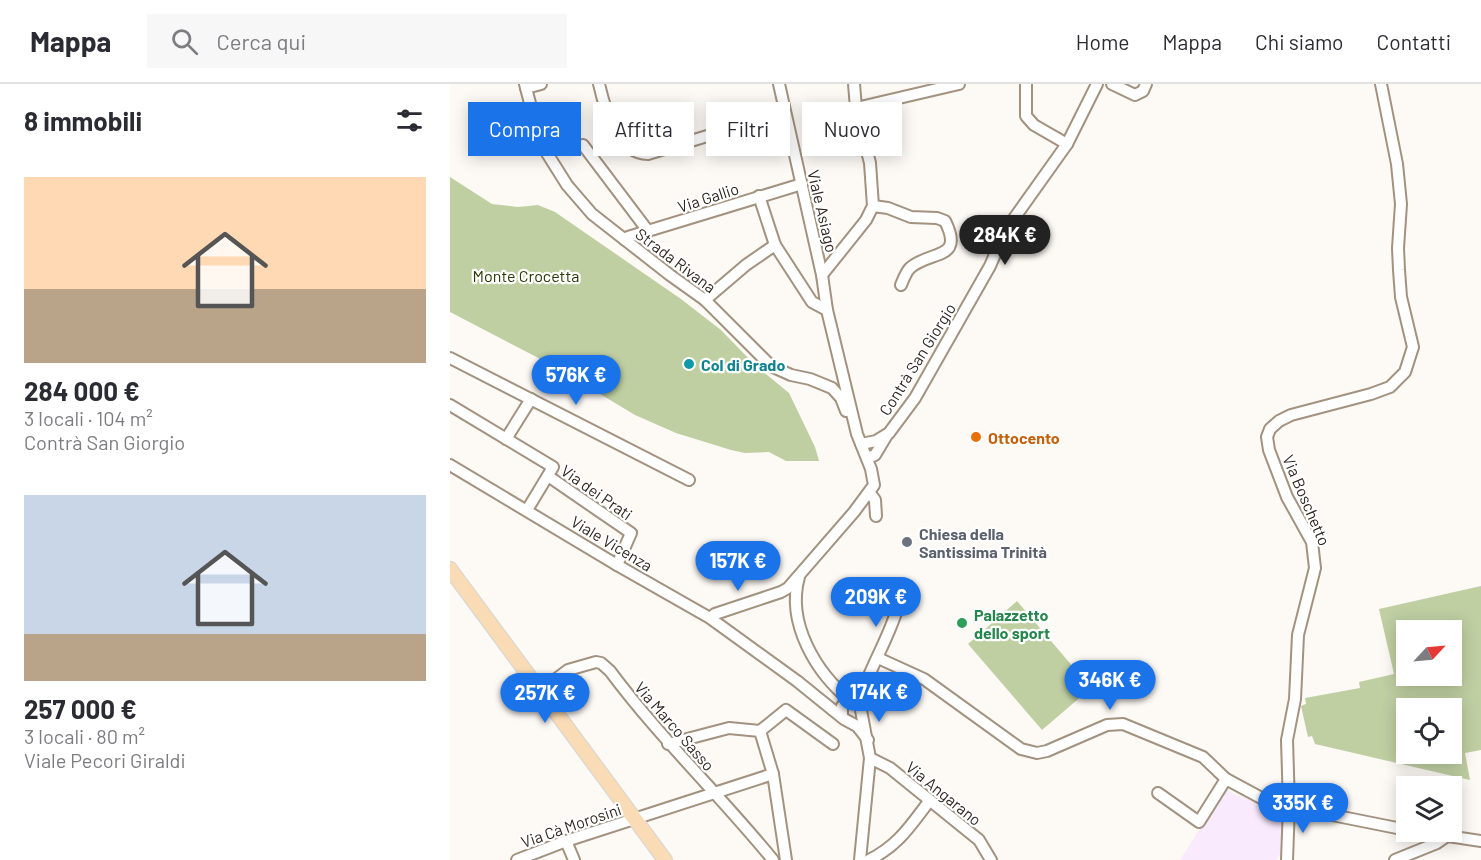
<!DOCTYPE html>
<html lang="it">
<head>
<meta charset="utf-8">
<style>
	body { margin:0; font-family:Barlow,sans-serif; background:#f7f7f7; color:#2b2b33; height:100vh; display:flex; flex-direction:column; font-size:22px; white-space:nowrap }
	* { box-sizing:border-box; margin:0 }
	p { font-size:20px; color:#7c7c81 }
	.icon { flex:none; width:33px; height:33px; fill:none; stroke:currentColor; stroke-width:2; stroke-linecap:round; stroke-linejoin:round }
	.map { position:relative; flex:1; overflow:hidden }
	.panel { display:flex; flex-direction:column; background:#fff; width:450px }
	.panel>* { flex:none }
	.banner { position:absolute; left:18px; top:18px; width:570px; height:54px; display:flex; gap:12px }
	.needle { width:39px; rotate:64deg }
	.tools { position:absolute; left:946px; top:536px; display:grid; gap:12px }
	.tools a { display:grid; place-items:center; width:66px; height:66px; border-radius:0px; background:#fff; box-shadow:0 3px 15px #0003; font-size:30px }
	.price { position:absolute; translate:-50% -51px; padding:0 14px; border-radius:21px; background:#1a73e8; color:#fff; font-size:20px; line-height:39px; filter:drop-shadow(0 2px 3px #0008) }
	.price::after { content:''; position:absolute; left:50%; top:36px; width:18px; height:14px; margin-left:-9px; background:inherit; clip-path:polygon(0 0,100% 0,50% 100%) }
	.price.on { background:#222; color:#fff }
	ul { padding:0; list-style:none }
	li { display:grid; align-content:center; gap:12px; height:318px; padding:0 24px }
	li span { display:grid; place-items:center; height:186px; border-radius:0px; color:#555 }
	li>.icon { margin-inline-start:auto }
	span .icon { width:108px; height:108px; fill:#fffc; stroke-width:1 }
	li b { font-size:26px }
	h2 { display:flex; justify-content:space-between; align-items:center; height:72px; padding:0 24px; font-size:26px }
	.pill { padding:0 21px; border-radius:0px; background:#fff; box-shadow:0 3px 15px #0003; font-size:21px; line-height:54px }
	.pill.on { background:#1a73e8; color:#fff }
	header { display:flex; align-items:center; gap:36px; box-sizing:border-box; height:84px; padding:0 30px; background:#fff; border-bottom:2px solid #e1e1e2 }
	header strong { font-size:28px }
	nav { display:flex; gap:33px; margin-inline-start:auto; font-size:21px }
	.search { width:420px; height:54px; background:#f7f7f7; display:flex; align-items:center; gap:15px; box-sizing:border-box; padding:0 21px; border-radius:0px; color:#7c7c81; font-size:22px }
	main { display:flex; flex:1; min-height:0 }
	.map>svg:first-child { display:block }
	.education { fill:#f9eafd }
	.green { fill:#bfcfa2; fill-rule:evenodd }
	.lines { fill:none; stroke-linecap:round; stroke-linejoin:round }
	.minor-casing { stroke:#a3927f; stroke-width:14 }
	.major-casing { stroke:#d5d4d2; stroke-width:16 }
	.minor { stroke:#fff; stroke-width:10 }
	.major { stroke:#f9dbb5; stroke-width:14 }
	.culture-dot { fill:#0f9aa8; stroke:#fff; stroke-width:2 }
	.food-dot { fill:#e8710a; stroke:#fff; stroke-width:2 }
	.worship-dot { fill:#6b7280; stroke:#fff; stroke-width:2 }
	.leisure-dot { fill:#2e9e5b; stroke:#fff; stroke-width:2 }
	.labels { text-anchor:middle; dominant-baseline:central; stroke-width:4.5; stroke-linejoin:round; paint-order:stroke }
	.street-label { font-size:16px; fill:#2f2820; stroke:#fff }
	.park-label { font-size:16px; fill:#2a3800; stroke:#fff }
	.culture-label { font-size:16px; font-weight:bold; fill:#0d838f; stroke:#fff; text-anchor:start }
	.food-label { font-size:16px; font-weight:bold; fill:#c56008; stroke:#fff; text-anchor:start }
	.worship-label { font-size:16px; font-weight:bold; fill:#5b616d; stroke:#fff; text-anchor:start }
	.leisure-label { font-size:16px; font-weight:bold; fill:#27864d; stroke:#fff; text-anchor:start }
</style>
</head>
<body>
<header>
<strong>Mappa</strong>
<div class="search"><svg class="icon" aria-label="search" viewBox="0 0 24 24"><circle cx="10" cy="10" r="6"/><path d="M15 15l6 6"/></svg>Cerca qui</div>
<nav><a>Home</a><a>Mappa</a><a>Chi siamo</a><a>Contatti</a></nav>
</header>
<main>
<section class="panel">
<h2>8 immobili<svg class="icon" aria-label="filters" viewBox="0 0 24 24"><path d="M4 7h16M4 17h16"/><circle cx="9" cy="7" r="2"/><circle cx="15" cy="17" r="2"/></svg></h2>
<ul>
<li><span style="background:linear-gradient(#ffd9b3 60%,#b9a48a 0)"><svg class="icon" aria-label="home" viewBox="0 0 24 24"><path d="M3 11l9-7 9 7M6 9v11h12V9"/></svg></span><div><b>284 000 €</b><p>3 locali · 104 m²</p><p>Contrà San Giorgio</p></div></li>
<li><span style="background:linear-gradient(#c9d6e8 75%,#b9a48a 0)"><svg class="icon" aria-label="home" viewBox="0 0 24 24"><path d="M3 11l9-7 9 7M6 9v11h12V9"/></svg></span><div><b>257 000 €</b><p>3 locali · 80 m²</p><p>Viale Pecori Giraldi</p></div></li>
</ul>
</section>
<div class="map">
<svg width="1031" height="776" viewBox="0 0 1031 776">
	<rect width="100%" height="100%" fill="#fdf9f5"/>
	<polygon class="education" points="776,704 784,710 835,729 832,767 826,776 730,776"/>
	<g class="green">
		<polygon points="0,93 42,120 68,123 88,121 105,128 231,215 271,246 305,281 339,309 365,363 369,377 336,377 319,368 295,369 281,366 226,349 185,331 102,281 0,228"/>
		<path d="M1031,502V666L1015,669L1020,696L865,660L862,652L858,653L851,622L856,620L855,614L910,604L909,598L944,590L929,525ZM957,546H1002V591H957ZM957,624H1002V669H957Z"/>
		<polygon points="567,517 641,604 592,646 518,560"/>
	</g>
	<g class="lines">
		<defs>
			<g id="minor">
				<polyline points="75,0 90,58 117,101 142,130 220,191 255,216 321,282 341,291 360,295 382,304 391,314 396,327"/>
				<path d="M149,0C155,26 167,70 198,70L277,46L283,45L305,60L340,51"/>
				<polyline points="576,0 576,32 584,41 617,60"/>
				<polyline points="662,0 685,11 693,7 696,0"/>
				<polyline points="76,4 91,0"/>
				<polyline points="406,24 509,0"/>
				<polyline points="133,61 198,147"/>
				<path d="M423,122L438,124L461,133L487,134L495,137C515,177 480,166 460,184C456,188 453,196 451,201"/>
				<polyline points="175,156 178,153 352,100"/>
				<polyline points="325,161 362,218 377,226"/>
				<polyline points="372,191 416,136 423,122 420,79 406,24 404,0"/>
				<polyline points="255,216 296,181 325,161 309,112"/>
				<polyline points="0,274 239,396"/>
				<polyline points="0,321 103,383 77,426"/>
				<polyline points="56,355 81,315"/>
				<polyline points="411,360 426,357 439,349 465,314 540,182 555,147 617,60 647,0"/>
				<polyline points="417,374 425,371 437,351"/>
				<polyline points="0,381 167,481 260,534 347,597 394,635 407,642 418,656"/>
				<polyline points="98,392 181,449 167,481"/>
				<polyline points="420,409 425,416 426,432"/>
				<path d="M349,493C336,539 366,589 401,617"/>
				<polyline points="260,534 265,530 331,508 338,504 404,428 424,401 421,385 407,350 377,226 372,191 329,0"/>
				<polyline points="428,574 474,595 571,665 587,669 597,667 657,641 673,640 753,673 776,695 815,716 857,726 957,746"/>
				<path d="M90,607L118,586L146,578L151,579L160,587C210,654 270,711 323,776"/>
				<path d="M410,621C415,590 439,556 448,522"/>
				<path d="M392,632V622C398,616 404,616 410,621L420,674L410,776"/>
				<polyline points="310,647 336,626 383,660"/>
				<polyline points="218,660 279,644 310,647 323,690 336,776"/>
				<polyline points="420,674 440,684 529,756 541,776"/>
				<polyline points="708,709 749,738 776,695"/>
				<polyline points="965,747 1031,757"/>
				<polyline points="116,757 124,776"/>
				<polyline points="67,776 116,757 323,690"/>
				<path d="M419,776C448,762 461,741 480,716"/>
				<polyline points="837,776 839,722 837,656 845,615 848,551 865,484 862,458 837,413 819,366 817,353 820,345 829,337 841,331 921,310 940,303 955,288 963,263 951,213 949,186 948,164 951,120 947,80 931,0"/>
				<polyline points="945,776 987,759 997,752"/>
			</g>
			<polyline id="major" points="0,485 215,776"/>
		</defs>
		<use href="#minor" class="minor-casing"/>
		<use href="#major" class="major-casing"/>
		<use href="#minor" class="minor"/>
		<use href="#major" class="major"/>
	</g>
	<circle class="culture-dot" cx="239" cy="280" r="6"/>
	<circle class="food-dot" cx="526" cy="353" r="6"/>
	<circle class="worship-dot" cx="457" cy="458" r="6"/>
	<circle class="leisure-dot" cx="512" cy="539" r="6"/>
	<g class="labels">
		<g class="street-label">
			<text transform="translate(258 113) rotate(-18)">Via Gallio</text>
			<text transform="translate(373 127) rotate(77)">Viale Asiago</text>
			<text transform="translate(226 176) rotate(37)">Strada Rivana</text>
			<text transform="translate(467 275) rotate(-58)">Contrà San Giorgio</text>
			<text transform="translate(147 408) rotate(35)">Via dei Prati</text>
			<text transform="translate(857 416) rotate(67)">Via Boschetto</text>
			<text transform="translate(162 459) rotate(31)">Viale Vicenza</text>
			<text transform="translate(225 642) rotate(49)">Via Marco Sasso</text>
			<text transform="translate(494 709) rotate(39)">Via Angarano</text>
			<text transform="translate(121 741) rotate(-19)">Via Cà Morosini</text>
		</g>
		<g class="park-label">
			<text x="76" y="191">Monte Crocetta</text>
		</g>
		<g class="culture-label">
			<text x="251" y="280">Col di Grado</text>
		</g>
		<g class="food-label">
			<text x="538" y="353">Ottocento</text>
		</g>
		<g class="worship-label">
			<text x="469" y="449">Chiesa della<tspan x="469" dy="18">Santissima Trinità</tspan></text>
		</g>
		<g class="leisure-label">
			<text x="524" y="530">Palazzetto<tspan x="524" dy="18">dello sport</tspan></text>
		</g>
	</g>
</svg>
<div class="tools">
<a><svg class="needle" viewBox="-14 -14 28 28"><path d="M0-13l5 13h-10z" fill="#e53935"/><path d="M0 13l5-13h-10z" fill="#7c7c81"/></svg></a>
<a><svg class="icon" aria-label="locate" viewBox="0 0 24 24"><circle cx="12" cy="12" r="6"/><path d="M12 2v4M12 18v4M2 12h4M18 12h4"/></svg></a>
<a><svg class="icon" aria-label="layers" viewBox="0 0 24 24"><path d="M12 4l9 5-9 5-9-5zM3 14l9 5 9-5"/></svg></a>
</div>
<b class="price on" style="left:555px;top:182px">284K €</b>
<b class="price" style="left:126px;top:322px">576K €</b>
<b class="price" style="left:288px;top:508px">157K €</b>
<b class="price" style="left:426px;top:544px">209K €</b>
<b class="price" style="left:660px;top:627px">346K €</b>
<b class="price" style="left:429px;top:639px">174K €</b>
<b class="price" style="left:95px;top:640px">257K €</b>
<b class="price" style="left:853px;top:750px">335K €</b>
<div class="banner">
<a class="pill on">Compra</a>
<a class="pill">Affitta</a>
<a class="pill">Filtri</a>
<a class="pill">Nuovo</a>
</div>
</div>
</main>
</body>
</html>
